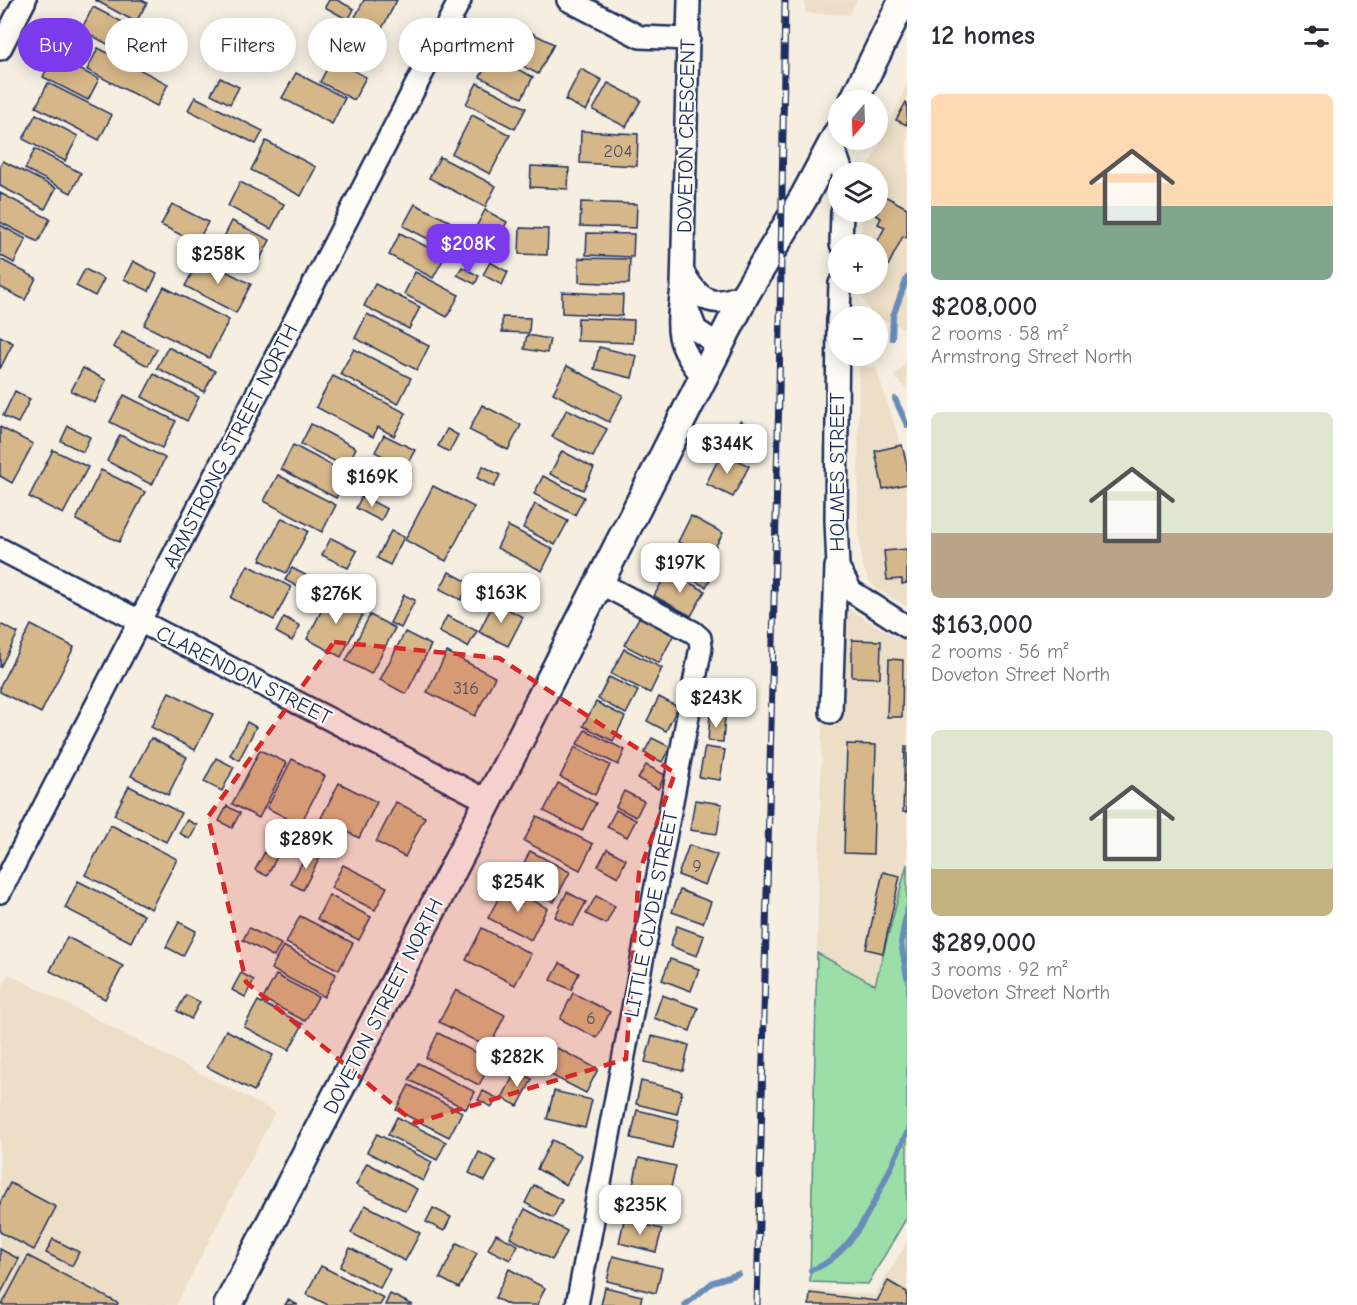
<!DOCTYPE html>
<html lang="en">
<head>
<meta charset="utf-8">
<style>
	body { margin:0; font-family:"Comic Neue",sans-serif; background:#f2f2f3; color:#2b2b33; height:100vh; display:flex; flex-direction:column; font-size:22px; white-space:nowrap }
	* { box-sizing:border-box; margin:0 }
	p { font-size:20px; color:#7c7c81 }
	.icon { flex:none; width:33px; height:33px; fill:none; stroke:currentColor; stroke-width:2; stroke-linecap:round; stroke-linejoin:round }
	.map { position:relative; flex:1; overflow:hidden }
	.side { display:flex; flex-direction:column; background:#fff; width:450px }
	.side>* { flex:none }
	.hud { position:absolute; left:18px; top:18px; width:570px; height:54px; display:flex; gap:12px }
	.needle { width:39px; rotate:199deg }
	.buttons { position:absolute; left:828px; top:90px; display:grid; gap:12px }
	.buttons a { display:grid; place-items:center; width:60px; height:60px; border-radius:50%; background:#fff; box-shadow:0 3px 15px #0003; font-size:30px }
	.price { position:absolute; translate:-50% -51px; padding:0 14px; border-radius:12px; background:#fff; color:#222; font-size:20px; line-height:39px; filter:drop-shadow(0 2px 3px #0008) }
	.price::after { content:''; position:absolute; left:50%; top:36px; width:18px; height:14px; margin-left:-9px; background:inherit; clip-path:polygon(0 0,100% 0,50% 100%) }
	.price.selected { background:#7c3aed; color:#fff }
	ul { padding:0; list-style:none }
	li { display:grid; align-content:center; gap:12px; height:318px; padding:0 24px }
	li span { display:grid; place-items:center; height:186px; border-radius:9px; color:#555 }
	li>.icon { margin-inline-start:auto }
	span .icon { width:108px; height:108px; fill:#fffc; stroke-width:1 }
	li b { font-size:26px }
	h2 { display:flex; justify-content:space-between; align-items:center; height:72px; padding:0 24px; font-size:26px }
	.pill { padding:0 21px; border-radius:27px; background:#fff; box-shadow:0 3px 15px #0003; font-size:21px; line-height:54px }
	.pill.selected { background:#7c3aed; color:#fff }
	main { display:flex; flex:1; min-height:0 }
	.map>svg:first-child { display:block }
	.built { fill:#ecdec7 }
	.green { fill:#9cdea8; stroke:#5c8683; stroke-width:1.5 }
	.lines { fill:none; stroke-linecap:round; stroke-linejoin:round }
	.stream { stroke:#698dba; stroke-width:6 }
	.building { fill:#d6b789; stroke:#1b2f5e; stroke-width:1.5 }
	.minor-casing { stroke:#1b2f5e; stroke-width:26 }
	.major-casing { stroke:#1b2f5e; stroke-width:32 }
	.minor { stroke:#fdfcf7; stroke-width:21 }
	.major { stroke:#fdfcf7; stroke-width:27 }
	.rail-casing { stroke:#1b2f5e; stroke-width:7 }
	.rail { stroke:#fdfcf7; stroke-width:4.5; stroke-dasharray:14; stroke-linecap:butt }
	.marked { fill:#d62828; fill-opacity:0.2; stroke:#d62828; stroke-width:4.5; stroke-dasharray:12 8; stroke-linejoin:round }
	.labels { text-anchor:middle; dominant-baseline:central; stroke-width:4.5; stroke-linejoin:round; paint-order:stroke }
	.number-label { font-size:18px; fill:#4a5169 }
	.street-label { font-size:21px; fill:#1b2f5e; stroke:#fdfcf7 }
</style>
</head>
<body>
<main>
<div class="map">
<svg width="907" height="1305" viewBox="0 0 907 1305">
	<rect width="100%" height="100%" fill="#f5eee1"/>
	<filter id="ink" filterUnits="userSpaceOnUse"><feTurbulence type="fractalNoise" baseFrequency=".0167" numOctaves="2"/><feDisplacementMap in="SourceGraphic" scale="12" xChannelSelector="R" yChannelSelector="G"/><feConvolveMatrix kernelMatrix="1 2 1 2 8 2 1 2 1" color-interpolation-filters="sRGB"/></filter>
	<g filter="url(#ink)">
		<g class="built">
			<polygon points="805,0 857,0 849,15 805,13"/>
			<polygon points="907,85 907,330 871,314 861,295 861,284 878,284 878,244 861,244 861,212 878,212 878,172 866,172"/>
			<polygon points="907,361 907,389 894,377"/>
			<polygon points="859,367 876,368 907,464 907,606 879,591 868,579 862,564 858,523"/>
			<polygon points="825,595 907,644 907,864 875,985 817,953"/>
			<polygon points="9,974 275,1112 176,1305 0,1305 0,991"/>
			<polygon points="907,1242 907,1305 809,1305 810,1290 875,1295"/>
		</g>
		<polygon class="green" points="907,864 907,1217 868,1284 810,1282 817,953 875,985"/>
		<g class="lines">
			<g class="stream">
				<polyline points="892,338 893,316 907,278"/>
				<polyline points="895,399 907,425"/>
				<polyline points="907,909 901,943 907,977"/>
				<path d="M811,1270C859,1255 885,1176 907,1133"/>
				<polyline points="685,1305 713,1282 738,1274"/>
			</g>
		</g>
		<g class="building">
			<polygon points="95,0 142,0 147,3 136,22"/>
			<polygon points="329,0 337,0 354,9 348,20 325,7"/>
			<polygon points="364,0 397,0 378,36 352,23"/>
			<polygon points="93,7 138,30 126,54 81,30"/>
			<polygon points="516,25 554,44 538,74 500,54"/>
			<polygon points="62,29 90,46 79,68 47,51 53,38 59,41"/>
			<polygon points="350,29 381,45 369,68 338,52"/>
			<polygon points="98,48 168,84 157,106 87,70"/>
			<polygon points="53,56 99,79 88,100 43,77"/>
			<polygon points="491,56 533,77 522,98 480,77"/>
			<polygon points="332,59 366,77 354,100 320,82"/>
			<polygon points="581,69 602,80 586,111 565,100"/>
			<polygon points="296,73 345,98 332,124 282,98"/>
			<polygon points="220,78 239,87 230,104 211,94"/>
			<polygon points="48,83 112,115 99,140 36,107"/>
			<polygon points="477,83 526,108 515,129 466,104"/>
			<polygon points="608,83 641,100 626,127 593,110"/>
			<polygon points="195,97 263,131 256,144 188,110"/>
			<polygon points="906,102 907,103 907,125 896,120"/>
			<polygon points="36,114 78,136 65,161 23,139"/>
			<polygon points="472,115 510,135 490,174 452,154"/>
			<polygon points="581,131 638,134 637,166 580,163"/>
			<polygon points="266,141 316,167 301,196 251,170"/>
			<polygon points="35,149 81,173 71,193 25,169"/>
			<polygon points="440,157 496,186 485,207 429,178"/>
			<polygon points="3,161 56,188 45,209 0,186 0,166"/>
			<polygon points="531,166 569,168 568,189 530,187"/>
			<polygon points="240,182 284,204 271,229 228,206"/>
			<polygon points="0,193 50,219 38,242 0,222"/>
			<polygon points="881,194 907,208 907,238 903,236 876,290 862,284 878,284 876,244 885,227 878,224 881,218 871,212 878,212 878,200"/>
			<polygon points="581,202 637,204 636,228 580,226"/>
			<polygon points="172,204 208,222 197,243 161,225"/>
			<polygon points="415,204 483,238 471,261 403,226"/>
			<polygon points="485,210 507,222 496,242 474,231"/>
			<polygon points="232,221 270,240 256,267 219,247"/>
			<polygon points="0,225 26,239 14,263 0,255"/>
			<polygon points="520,228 548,229 547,255 519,254"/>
			<polygon points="400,233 445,256 433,278 389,255"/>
			<polygon points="587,233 634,234 633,257 586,255"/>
			<polygon points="200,258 251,284 236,313 185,286"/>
			<polygon points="579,258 630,259 629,284 579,282"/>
			<polygon points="0,259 36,278 25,300 0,287"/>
			<polygon points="133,261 157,274 149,291 124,279"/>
			<polygon points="490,262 508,272 502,285 483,275"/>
			<polygon points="462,267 479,276 475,284 457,275"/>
			<polygon points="85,269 104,279 95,296 76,286"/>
			<polygon points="415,272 459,295 447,317 404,294"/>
			<polygon points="375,284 420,307 409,329 364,306"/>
			<polygon points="164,287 229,320 209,358 144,325"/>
			<polygon points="562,292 623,295 622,316 562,313"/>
			<polygon points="367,314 429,346 417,370 355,338"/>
			<polygon points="502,317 530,318 529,333 502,332"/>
			<polygon points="578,318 634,320 633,343 577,341"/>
			<polygon points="122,331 157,349 148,366 113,347"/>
			<polygon points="527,335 550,339 547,353 524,349"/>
			<polygon points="0,336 13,343 0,369"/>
			<polygon points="168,347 215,371 204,392 157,368"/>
			<polygon points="599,347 637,356 632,378 594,369"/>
			<polygon points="354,349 411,378 398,404 340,374"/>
			<polygon points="567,366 623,395 609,422 553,393"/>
			<polygon points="83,368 106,380 95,403 71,391"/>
			<polygon points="154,374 199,397 187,421 142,397"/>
			<polygon points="333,376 406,413 394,436 378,427 373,437 316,407"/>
			<polygon points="15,391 30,399 18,423 3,416"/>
			<polygon points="124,395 176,421 162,448 110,422"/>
			<polygon points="482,405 521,425 508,450 469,430"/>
			<polygon points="567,409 607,429 593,457 552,437"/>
			<polygon points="740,421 755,429 740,457 725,450"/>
			<polygon points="311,424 356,448 346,467 301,444"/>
			<polygon points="68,426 90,437 83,452 61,441"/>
			<polygon points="0,427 33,444 12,483 0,476"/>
			<polygon points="447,429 458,435 449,452 438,446"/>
			<polygon points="120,435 165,458 152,485 107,461"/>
			<polygon points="384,435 415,450 405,468 375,452"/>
			<polygon points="293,445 348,474 336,498 281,469"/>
			<polygon points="902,445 907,465 907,484 883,489 875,451"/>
			<polygon points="53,450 88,467 63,514 29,497"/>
			<polygon points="562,451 594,468 583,490 550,474"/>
			<polygon points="722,452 749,466 733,497 706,484"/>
			<polygon points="483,466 500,475 494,487 477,478"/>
			<polygon points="101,470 145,492 119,542 76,520"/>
			<polygon points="278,475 336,505 322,532 264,501"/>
			<polygon points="543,476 584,497 575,515 534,494"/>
			<polygon points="433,486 474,507 446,561 405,540"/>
			<polygon points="362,496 387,509 381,521 356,508"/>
			<polygon points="535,504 568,521 555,545 523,528"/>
			<polygon points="691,516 723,533 709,558 678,542"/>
			<polygon points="282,518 308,531 286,573 260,560"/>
			<polygon points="508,526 553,549 542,571 497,548"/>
			<polygon points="391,531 404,537 390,565 377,558"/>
			<polygon points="331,538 357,551 348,568 322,555"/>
			<polygon points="678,546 717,566 706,587 667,567"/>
			<polygon points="907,549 907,583 902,584 902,579 887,580 884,551"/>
			<polygon points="248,565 291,587 274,620 231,598"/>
			<polygon points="292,568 311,578 304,590 285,580"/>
			<polygon points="668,571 705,591 691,616 654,596"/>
			<polygon points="449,572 470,583 461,600 440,589"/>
			<polygon points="331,592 365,610 341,657 307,639"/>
			<polygon points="404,595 415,600 401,628 390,623"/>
			<polygon points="494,602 523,617 508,646 479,632"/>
			<polygon points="370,615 395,628 371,674 346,661"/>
			<polygon points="447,616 477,631 468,647 439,632"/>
			<polygon points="640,616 674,634 659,663 624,645"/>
			<polygon points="284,617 300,626 292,641 276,632"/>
			<polygon points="0,624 18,633 0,668"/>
			<polygon points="31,625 74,647 41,713 0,692 0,686"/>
			<polygon points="405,632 431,645 406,694 380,680"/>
			<polygon points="852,640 881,641 880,678 852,677"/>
			<polygon points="624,649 662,668 650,693 611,674"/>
			<polygon points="447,652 495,677 475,716 427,692"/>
			<polygon points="889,659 903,660 902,717 887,717"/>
			<polygon points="609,677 638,691 626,714 598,699"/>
			<polygon points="169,692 213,714 195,750 151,727"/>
			<polygon points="659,697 678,707 666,731 647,721"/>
			<polygon points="596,702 625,717 613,741 583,726"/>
			<polygon points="710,715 725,717 723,742 708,741"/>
			<polygon points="247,722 256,727 239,760 230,755"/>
			<polygon points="585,730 625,750 618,765 577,744"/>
			<polygon points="151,738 187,757 168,795 131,776"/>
			<polygon points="652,738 670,747 662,762 644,753"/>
			<polygon points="847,744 876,745 873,854 844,853"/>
			<polygon points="905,746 907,746 907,812 903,812"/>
			<polygon points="575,747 610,765 595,795 560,777"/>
			<polygon points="705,747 725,750 720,780 699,777"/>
			<polygon points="260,750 287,763 259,818 232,804"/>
			<polygon points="216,758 234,767 222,791 204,782"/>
			<polygon points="292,759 325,776 300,825 267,808"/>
			<polygon points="646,765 665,775 658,789 638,779"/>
			<polygon points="339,783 377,802 359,838 321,818"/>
			<polygon points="558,783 596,803 582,831 544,811"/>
			<polygon points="129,786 181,813 166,842 114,815"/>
			<polygon points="624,791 644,801 636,817 616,807"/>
			<polygon points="695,800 722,804 717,834 690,830"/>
			<polygon points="396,802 425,817 405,857 376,842"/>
			<polygon points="227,806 240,813 232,828 219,821"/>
			<polygon points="616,810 636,820 627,837 607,827"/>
			<polygon points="537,816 593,844 580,870 524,841"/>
			<polygon points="187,820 197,825 190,839 179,833"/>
			<polygon points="111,825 177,859 151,909 85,875"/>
			<polygon points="689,845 717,855 705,885 678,875"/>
			<polygon points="268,846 279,853 267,876 255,870"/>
			<polygon points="607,849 626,859 618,877 598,866"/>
			<polygon points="308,851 320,857 303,890 291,884"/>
			<polygon points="530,851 570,872 554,902 515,882"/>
			<polygon points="343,865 387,887 375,910 331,888"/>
			<polygon points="883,872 900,876 883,953 866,949"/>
			<polygon points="78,881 144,915 131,942 65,908"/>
			<polygon points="505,886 547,908 531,940 488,918"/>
			<polygon points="680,890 711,902 703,923 672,912"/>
			<polygon points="567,892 586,902 573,926 555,917"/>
			<polygon points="329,895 371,917 359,940 317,919"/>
			<polygon points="596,896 615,906 606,924 586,914"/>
			<polygon points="300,916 353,943 339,970 286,943"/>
			<polygon points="179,922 196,931 183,956 166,947"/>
			<polygon points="677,926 704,936 697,956 670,946"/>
			<polygon points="249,928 281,944 274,957 243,940"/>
			<polygon points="482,928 531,954 515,985 466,960"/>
			<polygon points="67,937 123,966 105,999 50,971"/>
			<polygon points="283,946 336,974 324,997 271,969"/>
			<polygon points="670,959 699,969 691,991 662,980"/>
			<polygon points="560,963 579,973 571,990 551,980"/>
			<polygon points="241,973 254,980 245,997 232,990"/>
			<polygon points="276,975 318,997 305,1021 263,999"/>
			<polygon points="456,990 505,1015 489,1048 439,1022"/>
			<polygon points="573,993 610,1012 597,1038 560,1019"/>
			<polygon points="186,995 200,1002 191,1019 177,1011"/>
			<polygon points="662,995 698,1008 690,1031 654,1018"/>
			<polygon points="258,1001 303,1024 289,1050 244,1027"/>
			<polygon points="226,1030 273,1055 254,1091 207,1067"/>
			<polygon points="438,1033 492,1061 479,1085 426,1058"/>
			<polygon points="652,1036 689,1045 683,1071 645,1062"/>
			<polygon points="557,1048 598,1069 586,1093 545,1072"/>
			<polygon points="418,1063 475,1092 466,1109 409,1080"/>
			<polygon points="516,1071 532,1079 518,1106 502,1098"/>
			<polygon points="641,1081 682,1091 677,1114 636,1104"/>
			<polygon points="409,1085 462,1112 449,1137 396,1110"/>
			<polygon points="483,1091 497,1098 492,1107 478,1100"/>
			<polygon points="554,1091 592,1100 585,1128 547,1119"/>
			<polygon points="637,1110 679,1120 672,1148 631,1138"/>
			<polygon points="397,1117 446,1142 437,1160 388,1135"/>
			<polygon points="377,1134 432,1162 423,1181 367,1152"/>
			<polygon points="552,1140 582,1155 566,1185 537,1169"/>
			<polygon points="479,1152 496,1161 485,1181 469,1173"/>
			<polygon points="639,1158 676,1166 665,1212 629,1203"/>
			<polygon points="367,1163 417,1189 406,1211 356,1185"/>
			<polygon points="10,1183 56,1207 34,1250 0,1232 0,1203"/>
			<polygon points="534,1185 562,1200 553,1218 525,1203"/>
			<polygon points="365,1205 420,1233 405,1261 351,1233"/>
			<polygon points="433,1208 451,1217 444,1231 426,1222"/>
			<polygon points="525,1209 567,1231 552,1260 510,1238"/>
			<polygon points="624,1220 662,1229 656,1252 619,1243"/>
			<polygon points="496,1234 518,1245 510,1260 488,1249"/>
			<polygon points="53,1239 79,1252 72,1266 46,1253"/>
			<polygon points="457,1243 477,1253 459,1288 440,1278"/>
			<polygon points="350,1248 390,1269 380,1288 340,1267"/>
			<polygon points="0,1249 19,1259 0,1295"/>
			<polygon points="28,1256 118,1303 117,1305 2,1305"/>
			<polygon points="613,1256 662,1268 656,1293 607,1281"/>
			<polygon points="321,1266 384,1298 380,1305 328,1305 306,1294"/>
			<polygon points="509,1269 545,1288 537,1305 509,1305 495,1298"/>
			<polygon points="888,1281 907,1292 907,1305 809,1305 810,1293 877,1301"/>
			<polygon points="605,1287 642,1296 640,1305 601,1305"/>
			<polygon points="390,1294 413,1305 385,1305"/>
			<polygon points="288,1300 298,1305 285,1305"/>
		</g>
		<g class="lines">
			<defs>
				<g id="minor">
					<polyline points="568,0 640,37 689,39"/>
					<path d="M689,0L682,287C677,330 674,343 703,377"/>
					<polyline points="0,49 25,0"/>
					<polyline points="833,146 842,172"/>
					<polyline points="841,244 842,212"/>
					<path d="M683,272C701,304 714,308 746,293"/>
					<polyline points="683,297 696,330 719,345"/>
					<polyline points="839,316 840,284"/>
					<polyline points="838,319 836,520 838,567 851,591 907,627"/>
					<polyline points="0,549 488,801"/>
					<polyline points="831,712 836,567"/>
					<polyline points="0,892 460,0"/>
					<polyline points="577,1305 701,647 700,638 693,632 598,582"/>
				</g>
				<g id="major">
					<polyline points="854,100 903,0"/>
					<polyline points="228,1305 511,757 746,293 804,197 838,133"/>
				</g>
			</defs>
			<use href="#minor" class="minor-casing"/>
			<use href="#major" class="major-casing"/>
			<use href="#minor" class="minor"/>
			<use href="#major" class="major"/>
			<defs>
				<polyline id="rail" points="757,1305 779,393 785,0"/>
			</defs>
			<use href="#rail" class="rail-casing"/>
			<use href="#rail" class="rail"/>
		</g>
	</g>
	<path class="marked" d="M334,642L499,658L675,773L639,873L626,1059L415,1123L246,982L208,817Z"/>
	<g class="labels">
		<g class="number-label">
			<text x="618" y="151">204</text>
			<text x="466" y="688">316</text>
			<text x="697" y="866">9</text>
			<text x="591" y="1018">6</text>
		</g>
		<g class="street-label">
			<text transform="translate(686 136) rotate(-89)">DOVETON CRESCENT</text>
			<text transform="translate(230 446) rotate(-63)">ARMSTRONG STREET NORTH</text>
			<text transform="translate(837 472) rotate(-90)">HOLMES STREET</text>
			<text transform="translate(244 675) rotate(27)">CLARENDON STREET</text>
			<text transform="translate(651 914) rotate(-79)">LITTLE CLYDE STREET</text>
			<text transform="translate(383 1006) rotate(-63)">DOVETON STREET NORTH</text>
		</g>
	</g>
</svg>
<div class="buttons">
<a><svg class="needle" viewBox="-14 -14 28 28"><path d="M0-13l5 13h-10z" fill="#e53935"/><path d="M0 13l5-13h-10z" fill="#7c7c81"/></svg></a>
<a><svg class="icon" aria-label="layers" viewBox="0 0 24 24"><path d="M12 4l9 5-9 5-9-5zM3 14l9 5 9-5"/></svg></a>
<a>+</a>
<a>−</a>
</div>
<b class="price selected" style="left:468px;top:275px">$208K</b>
<b class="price" style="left:218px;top:285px">$258K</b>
<b class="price" style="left:727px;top:475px">$344K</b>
<b class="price" style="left:372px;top:508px">$169K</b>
<b class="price" style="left:680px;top:594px">$197K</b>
<b class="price" style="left:501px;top:624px">$163K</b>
<b class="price" style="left:336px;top:625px">$276K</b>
<b class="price" style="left:716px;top:729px">$243K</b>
<b class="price" style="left:306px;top:870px">$289K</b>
<b class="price" style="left:518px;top:913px">$254K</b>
<b class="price" style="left:517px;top:1088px">$282K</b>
<b class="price" style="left:640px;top:1236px">$235K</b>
<div class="hud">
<a class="pill selected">Buy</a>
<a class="pill">Rent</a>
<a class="pill">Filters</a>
<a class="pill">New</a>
<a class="pill">Apartment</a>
</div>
</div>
<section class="side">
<h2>12 homes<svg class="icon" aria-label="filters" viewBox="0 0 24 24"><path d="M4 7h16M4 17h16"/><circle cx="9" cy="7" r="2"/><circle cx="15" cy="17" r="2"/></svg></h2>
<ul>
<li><span style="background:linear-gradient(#ffd9b3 60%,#7fa58c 0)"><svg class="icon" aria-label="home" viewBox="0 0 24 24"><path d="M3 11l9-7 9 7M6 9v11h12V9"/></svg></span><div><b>$208,000</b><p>2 rooms · 58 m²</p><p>Armstrong Street North</p></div></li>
<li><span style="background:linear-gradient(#dfe7d0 65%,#b9a48a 0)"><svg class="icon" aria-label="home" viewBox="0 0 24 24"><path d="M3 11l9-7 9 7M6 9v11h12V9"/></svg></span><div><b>$163,000</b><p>2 rooms · 56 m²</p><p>Doveton Street North</p></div></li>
<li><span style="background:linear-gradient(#dfe7d0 75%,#c2b280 0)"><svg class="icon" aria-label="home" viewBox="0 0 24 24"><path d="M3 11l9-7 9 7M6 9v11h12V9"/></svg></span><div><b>$289,000</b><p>3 rooms · 92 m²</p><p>Doveton Street North</p></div></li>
</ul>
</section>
</main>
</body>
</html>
